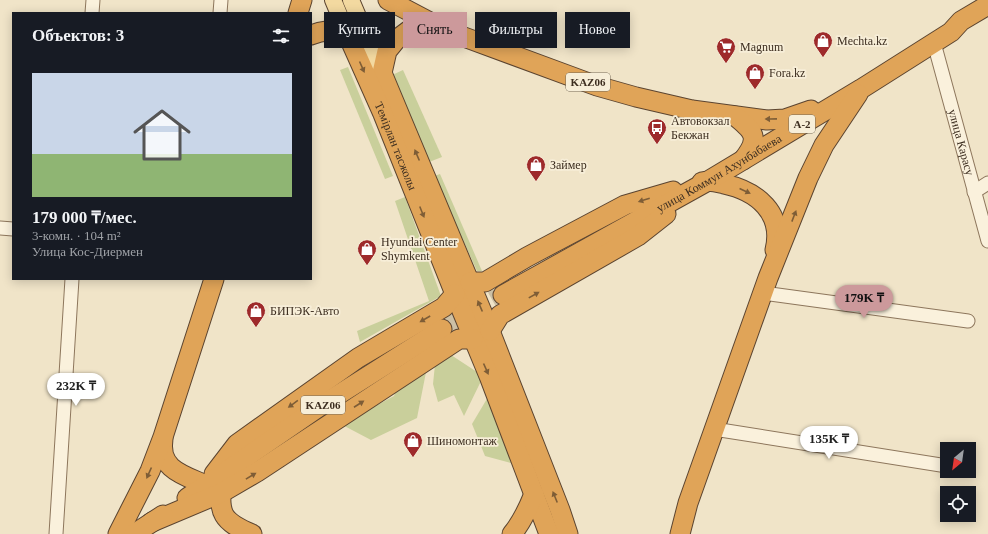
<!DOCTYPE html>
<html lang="ru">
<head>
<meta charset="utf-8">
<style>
	body { margin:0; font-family:Georgia,serif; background:#242831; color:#f1f3f6; height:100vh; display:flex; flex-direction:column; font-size:15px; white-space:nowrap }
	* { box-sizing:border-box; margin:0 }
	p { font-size:13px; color:#9ea1a6 }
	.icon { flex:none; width:22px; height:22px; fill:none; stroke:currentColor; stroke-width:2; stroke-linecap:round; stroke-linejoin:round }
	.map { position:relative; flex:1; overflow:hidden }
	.drawer { position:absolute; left:12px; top:12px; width:300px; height:268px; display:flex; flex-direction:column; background:#171b24; border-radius:0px; box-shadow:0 2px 10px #0003 }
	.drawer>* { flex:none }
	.top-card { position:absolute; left:324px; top:12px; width:380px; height:36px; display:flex; gap:8px }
	.needle { width:26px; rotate:209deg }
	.buttons { position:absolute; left:940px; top:442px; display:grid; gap:8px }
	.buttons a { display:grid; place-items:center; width:36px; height:36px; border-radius:0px; background:#171b24; box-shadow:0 2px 10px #0003; font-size:20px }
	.price { position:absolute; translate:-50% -34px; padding:0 9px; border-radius:14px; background:#fff; color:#222; font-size:13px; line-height:26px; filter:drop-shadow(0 1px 2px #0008) }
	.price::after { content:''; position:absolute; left:50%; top:24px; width:12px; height:9px; margin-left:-6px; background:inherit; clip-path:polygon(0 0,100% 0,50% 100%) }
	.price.active { background:#cc999b; color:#111 }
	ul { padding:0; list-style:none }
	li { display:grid; align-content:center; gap:8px; height:212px; padding:0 20px }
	li span { display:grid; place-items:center; height:124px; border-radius:0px; color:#555 }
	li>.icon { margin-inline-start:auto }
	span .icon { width:72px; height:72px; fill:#fffc; stroke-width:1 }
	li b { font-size:17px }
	h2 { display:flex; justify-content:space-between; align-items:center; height:48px; padding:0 20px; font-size:17px }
	.pill { padding:0 14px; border-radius:0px; background:#171b24; box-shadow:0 2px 10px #0003; font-size:14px; line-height:36px }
	.pill.active { background:#cc999b; color:#111 }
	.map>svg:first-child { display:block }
	.green { fill:#c9cf9b }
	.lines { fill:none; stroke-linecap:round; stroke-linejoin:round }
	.highway-tunnel { stroke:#ccc0a6; stroke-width:19; stroke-dasharray:19 10; stroke-linecap:butt }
	.minor-casing { stroke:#8d765c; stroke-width:15 }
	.major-casing { stroke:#5b4430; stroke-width:18 }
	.highway-casing { stroke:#5b4430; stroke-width:21 }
	.minor { stroke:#faf1dc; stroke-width:13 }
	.major { stroke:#f3d9a0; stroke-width:16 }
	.highway { stroke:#e0a458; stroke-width:19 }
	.oneway { fill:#7e5d36 }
	.labels { text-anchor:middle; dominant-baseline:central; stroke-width:3.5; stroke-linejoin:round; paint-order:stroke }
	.shield { fill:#f7eed8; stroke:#756857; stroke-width:1 }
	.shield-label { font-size:11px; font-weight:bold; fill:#3d2e20 }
	.poi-label { font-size:12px; fill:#3d2e20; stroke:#f7eed8; text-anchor:start }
	.street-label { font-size:12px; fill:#3d2e20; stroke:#f7eed8 }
</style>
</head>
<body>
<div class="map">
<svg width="988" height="534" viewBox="0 0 988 534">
	<rect width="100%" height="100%" fill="#f0e4c8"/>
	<g class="green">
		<polygon points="348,67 393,176 385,179 340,70"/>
		<polygon points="403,70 442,157 429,162 390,76"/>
		<polygon points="440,174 482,271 477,271 434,176"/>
		<polygon points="405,197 441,296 360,342 357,331 429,301 395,201"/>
		<polygon points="448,353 477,372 481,381 464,416 454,395 438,402 433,384 436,355"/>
		<polygon points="428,362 417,418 371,440 333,420 364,412 394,396 398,383"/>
		<polygon points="488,397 518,465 485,456 472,424"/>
	</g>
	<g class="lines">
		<polyline class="highway-tunnel" points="442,329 503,295"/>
		<defs>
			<g id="minor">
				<polyline points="92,13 93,0"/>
				<polyline points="220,13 221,0"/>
				<path id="s1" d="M934,43L988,241"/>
				<polyline points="974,192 988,183"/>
				<polyline points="0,228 13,229"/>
				<polyline points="763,293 968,321"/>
				<polyline points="714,429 947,466"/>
				<polyline points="56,534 72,279"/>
			</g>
			<g id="major">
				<polyline points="333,0 346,31"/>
				<polyline points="351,0 382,73"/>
			</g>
			<g id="highway">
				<polyline points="388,0 445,30 597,86 636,97 692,110 767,120 785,119 811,110"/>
				<polyline points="298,13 302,0"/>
				<polyline points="445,30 418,27 408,31 396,40 387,51 382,73 490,331 560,510 568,534"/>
				<path id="s2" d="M311,35C323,30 333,30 346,31L383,114L455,294L489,376L549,534"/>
				<path d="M735,116C755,132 760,138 743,160"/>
				<path d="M702,182C710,180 716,182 724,184C757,191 784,213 775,250"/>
				<polyline points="470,282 485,282 527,257 625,205 673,191"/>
				<path id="s3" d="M503,295L708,181L861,89L951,32L961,21L988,5"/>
				<polyline points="490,331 500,315 638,236 666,214"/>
				<path d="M163,439C158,469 183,475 206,485"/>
				<polyline points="214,474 237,444 358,358 444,307 455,294"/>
				<path d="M222,482C218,514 222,521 252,534"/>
				<polyline points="187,498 319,407 442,329"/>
				<polyline points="152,522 221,493 257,472 459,339 473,339"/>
				<polyline points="118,534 150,471 163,437 214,279"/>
				<polyline points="134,534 163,515"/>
				<path d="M512,534C522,522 528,509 534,494"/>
				<polyline points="680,534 688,503 768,278 808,178 824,145 858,94"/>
			</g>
		</defs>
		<use href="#minor" class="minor-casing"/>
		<use href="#major" class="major-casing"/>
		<use href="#highway" class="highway-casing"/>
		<use href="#minor" class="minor"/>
		<use href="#major" class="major"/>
		<use href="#highway" class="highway"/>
	</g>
	<defs><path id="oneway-solid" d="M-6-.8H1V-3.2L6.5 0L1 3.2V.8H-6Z"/></defs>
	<g class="oneway">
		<use href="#oneway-solid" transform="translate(362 67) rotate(66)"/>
		<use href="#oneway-solid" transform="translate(771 119) rotate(179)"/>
		<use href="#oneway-solid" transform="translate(417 155) rotate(-113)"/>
		<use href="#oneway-solid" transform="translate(745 191) rotate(25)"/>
		<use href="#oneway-solid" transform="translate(644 200) rotate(163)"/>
		<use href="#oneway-solid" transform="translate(422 212) rotate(68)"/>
		<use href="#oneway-solid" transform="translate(794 216) rotate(-69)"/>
		<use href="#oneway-solid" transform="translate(534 295) rotate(-29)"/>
		<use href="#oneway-solid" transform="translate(480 306) rotate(-113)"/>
		<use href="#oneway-solid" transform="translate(425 319) rotate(150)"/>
		<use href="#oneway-solid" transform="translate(486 369) rotate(66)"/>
		<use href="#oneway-solid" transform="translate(293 404) rotate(144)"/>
		<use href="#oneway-solid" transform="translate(359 404) rotate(-33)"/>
		<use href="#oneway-solid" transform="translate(149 473) rotate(114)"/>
		<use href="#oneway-solid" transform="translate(251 476) rotate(-31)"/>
		<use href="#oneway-solid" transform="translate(555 497) rotate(-112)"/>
	</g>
	<defs>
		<symbol id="shop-pin" viewBox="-11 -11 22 30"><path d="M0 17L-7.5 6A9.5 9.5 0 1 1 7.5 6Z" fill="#9e2a2b" stroke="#f7eed8"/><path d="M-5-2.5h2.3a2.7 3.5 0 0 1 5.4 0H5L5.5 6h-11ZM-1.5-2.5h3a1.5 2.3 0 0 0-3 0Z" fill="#fff"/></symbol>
		<symbol id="supermarket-pin" viewBox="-11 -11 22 30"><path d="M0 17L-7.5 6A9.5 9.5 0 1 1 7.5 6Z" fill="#9e2a2b" stroke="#f7eed8"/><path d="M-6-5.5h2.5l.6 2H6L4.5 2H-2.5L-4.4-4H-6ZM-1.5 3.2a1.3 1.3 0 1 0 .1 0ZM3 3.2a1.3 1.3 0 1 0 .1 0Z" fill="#fff"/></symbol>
		<symbol id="bus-pin" viewBox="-11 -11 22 30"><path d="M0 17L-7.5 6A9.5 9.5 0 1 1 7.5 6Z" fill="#9e2a2b" stroke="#f7eed8"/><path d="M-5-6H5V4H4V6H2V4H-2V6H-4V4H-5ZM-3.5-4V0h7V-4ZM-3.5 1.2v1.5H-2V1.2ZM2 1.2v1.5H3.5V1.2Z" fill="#fff"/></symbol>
	</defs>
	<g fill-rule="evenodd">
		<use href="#shop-pin" x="812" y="30" width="22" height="30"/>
		<use href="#supermarket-pin" x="715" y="36" width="22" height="30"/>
		<use href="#shop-pin" x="744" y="62" width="22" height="30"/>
		<use href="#bus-pin" x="646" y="117" width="22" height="30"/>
		<use href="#shop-pin" x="525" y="154" width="22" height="30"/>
		<use href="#shop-pin" x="356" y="238" width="22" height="30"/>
		<use href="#shop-pin" x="245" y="300" width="22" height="30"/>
		<use href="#shop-pin" x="402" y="430" width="22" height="30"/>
	</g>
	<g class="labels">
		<g class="shield">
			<rect x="566" y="73" width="44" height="18" rx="3"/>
			<rect x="789" y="115" width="26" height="18" rx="3"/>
			<rect x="301" y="396" width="44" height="18" rx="3"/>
		</g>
		<g class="shield-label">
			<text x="588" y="82">KАZ06</text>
			<text x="802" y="124">A-2</text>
			<text x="323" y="405">KАZ06</text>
		</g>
		<g class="poi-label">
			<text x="837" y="41">Mechta.kz</text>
			<text x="740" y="47">Magnum</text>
			<text x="769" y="73">Fora.kz</text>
			<text x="671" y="121">Автовокзал<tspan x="671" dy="14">Бекжан</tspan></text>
			<text x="550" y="165">Займер</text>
			<text x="381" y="242">Hyundai Center<tspan x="381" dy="14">Shymkent</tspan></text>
			<text x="270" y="311">БИПЭК-Авто</text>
			<text x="427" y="441">Шиномонтаж</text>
		</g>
		<g class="street-label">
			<text stroke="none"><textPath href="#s1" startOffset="103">улица Карасу</textPath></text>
			<text stroke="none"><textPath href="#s2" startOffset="161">Темірлан тасжолы</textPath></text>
			<text stroke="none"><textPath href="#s3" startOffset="248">улица Коммун Ахунбабаева</textPath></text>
		</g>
	</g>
</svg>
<div class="buttons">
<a><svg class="needle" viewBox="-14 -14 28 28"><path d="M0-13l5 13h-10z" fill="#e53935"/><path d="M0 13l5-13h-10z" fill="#9ea1a6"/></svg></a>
<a><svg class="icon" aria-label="locate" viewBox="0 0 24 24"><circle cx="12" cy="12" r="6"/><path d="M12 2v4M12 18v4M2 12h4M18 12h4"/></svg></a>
</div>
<b class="price active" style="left:864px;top:319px">179K ₸</b>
<b class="price" style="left:76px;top:407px">232K ₸</b>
<b class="price" style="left:829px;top:460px">135K ₸</b>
<div class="top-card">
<a class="pill">Купить</a>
<a class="pill active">Снять</a>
<a class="pill">Фильтры</a>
<a class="pill">Новое</a>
</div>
<section class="drawer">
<h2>Объектов: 3<svg class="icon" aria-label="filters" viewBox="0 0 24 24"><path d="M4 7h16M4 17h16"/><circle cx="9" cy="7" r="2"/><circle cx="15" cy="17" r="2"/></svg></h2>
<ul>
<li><span style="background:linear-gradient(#c9d6e8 65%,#8fb573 0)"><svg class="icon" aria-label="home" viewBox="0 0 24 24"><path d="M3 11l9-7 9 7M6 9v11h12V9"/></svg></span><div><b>179 000 ₸/мес.</b><p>3-комн. · 104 m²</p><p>Улица Кос-Диермен</p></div></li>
</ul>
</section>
</div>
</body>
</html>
